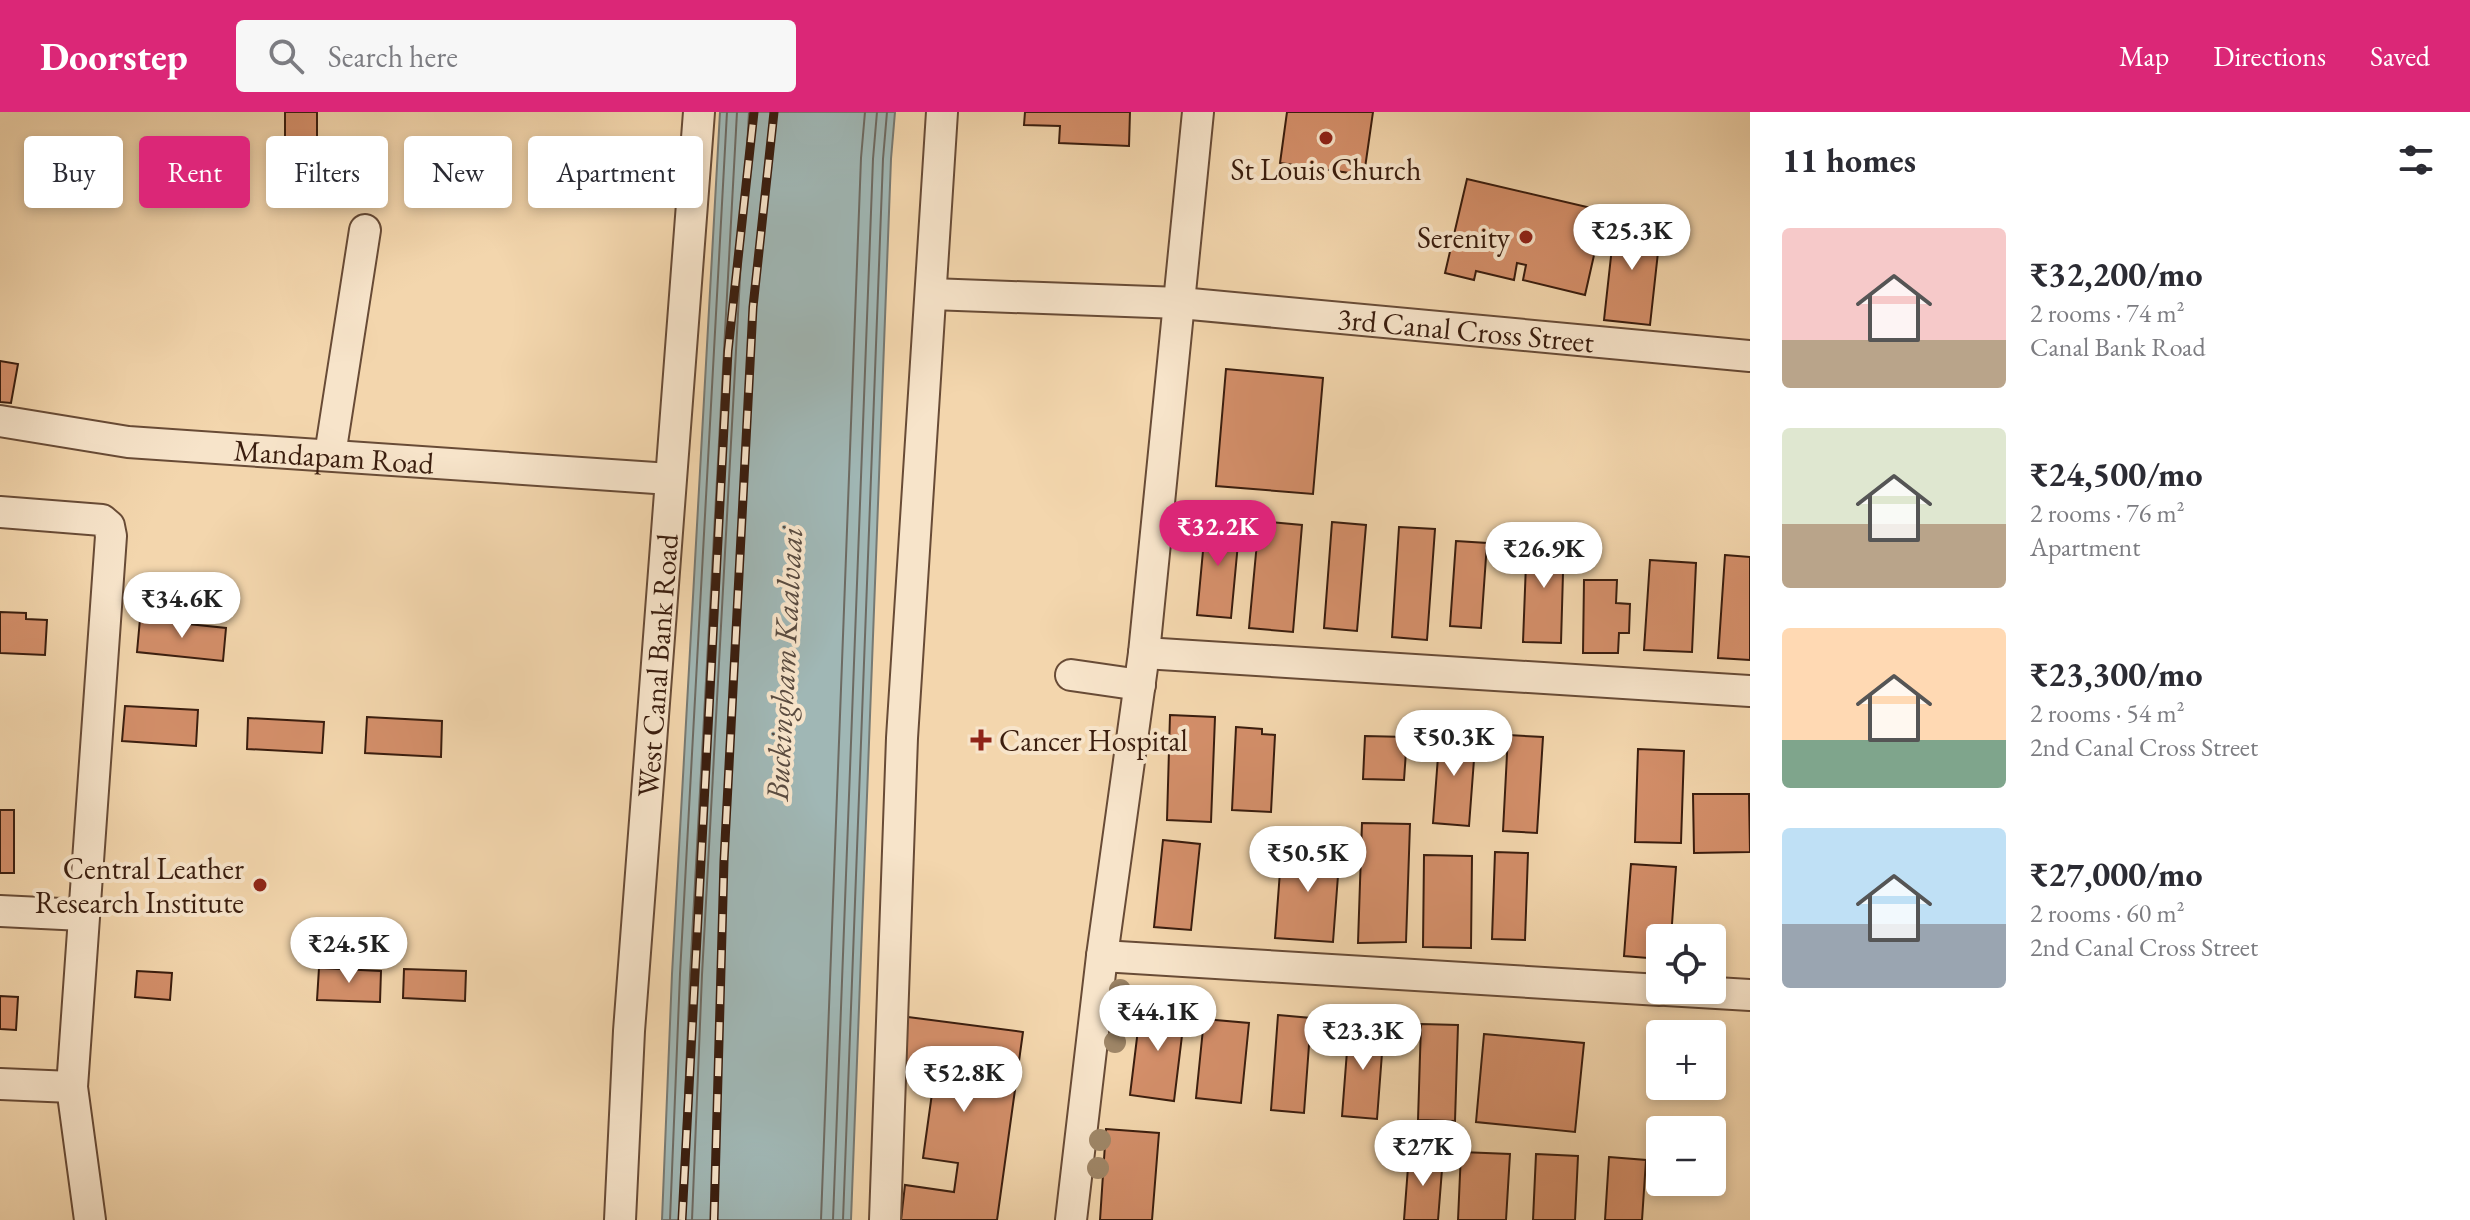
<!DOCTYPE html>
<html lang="en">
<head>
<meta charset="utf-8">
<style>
	body { margin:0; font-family:"EB Garamond",serif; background:#f7f7f7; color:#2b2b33; height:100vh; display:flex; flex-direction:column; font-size:30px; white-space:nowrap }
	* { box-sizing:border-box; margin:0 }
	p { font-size:26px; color:#7c7c81 }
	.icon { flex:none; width:44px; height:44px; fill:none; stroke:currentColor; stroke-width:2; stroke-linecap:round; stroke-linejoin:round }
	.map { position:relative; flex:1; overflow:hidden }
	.sheet { display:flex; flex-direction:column; background:#fff; width:720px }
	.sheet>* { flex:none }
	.banner { position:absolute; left:24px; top:24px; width:760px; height:72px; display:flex; gap:16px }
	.controls { position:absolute; left:1646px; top:812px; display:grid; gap:16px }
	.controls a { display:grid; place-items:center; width:80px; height:80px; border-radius:8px; background:#fff; box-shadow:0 4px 12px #0003; font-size:40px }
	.price { position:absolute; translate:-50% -68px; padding:0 18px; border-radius:28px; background:#fff; color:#222; font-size:26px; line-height:52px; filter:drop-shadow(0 2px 4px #0008) }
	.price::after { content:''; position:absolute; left:50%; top:48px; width:24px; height:18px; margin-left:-12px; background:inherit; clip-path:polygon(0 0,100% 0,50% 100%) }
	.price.on { background:#db2777; color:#fff }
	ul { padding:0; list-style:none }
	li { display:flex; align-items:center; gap:24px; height:200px; padding:0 32px }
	li span { display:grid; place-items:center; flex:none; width:224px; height:160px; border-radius:8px; color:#555 }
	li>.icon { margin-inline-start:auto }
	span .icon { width:96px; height:96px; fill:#fffc; stroke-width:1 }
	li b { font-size:34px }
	h2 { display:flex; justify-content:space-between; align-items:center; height:96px; padding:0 32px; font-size:34px }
	.chip { padding:0 28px; border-radius:8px; background:#fff; box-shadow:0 4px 12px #0003; font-size:28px; line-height:72px }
	.chip.on { background:#db2777; color:#fff }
	header { display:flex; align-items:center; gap:48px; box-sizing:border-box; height:112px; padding:0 40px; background:#db2777; color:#fff }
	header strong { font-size:38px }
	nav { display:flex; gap:44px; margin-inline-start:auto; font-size:28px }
	.search { width:560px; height:72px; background:#f7f7f7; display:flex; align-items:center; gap:20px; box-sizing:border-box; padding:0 28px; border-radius:8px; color:#7c7c81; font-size:30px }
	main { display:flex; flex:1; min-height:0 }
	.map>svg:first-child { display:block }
	.water { fill:#a0b7b5; stroke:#777972; stroke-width:2 }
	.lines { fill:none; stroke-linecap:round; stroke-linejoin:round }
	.shore { stroke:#6d6a62; stroke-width:2 }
	.building { fill:#d48f6a; stroke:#3a1d0e; stroke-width:2 }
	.minor-casing { stroke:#684b36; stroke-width:34 }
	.minor { stroke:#f7e4ca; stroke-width:30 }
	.rail-casing { stroke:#3a1d0e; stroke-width:9 }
	.rail { stroke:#f7e4ca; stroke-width:6; stroke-dasharray:18; stroke-linecap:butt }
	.tree { fill:#9f8667 }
	.poi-dot { fill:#8f2418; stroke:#f7e4ca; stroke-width:3 }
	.labels { text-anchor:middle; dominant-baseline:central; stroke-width:8; stroke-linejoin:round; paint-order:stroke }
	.poi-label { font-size:30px; fill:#3a1d0e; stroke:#f7e4ca; text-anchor:end }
	.street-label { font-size:30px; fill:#3a1d0e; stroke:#f7e4ca }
	.water-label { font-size:32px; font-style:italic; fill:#594b40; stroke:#f7e4ca }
</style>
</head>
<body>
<header>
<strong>Doorstep</strong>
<div class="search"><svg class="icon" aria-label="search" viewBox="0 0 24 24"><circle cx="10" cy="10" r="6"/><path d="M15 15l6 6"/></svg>Search here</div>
<nav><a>Map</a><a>Directions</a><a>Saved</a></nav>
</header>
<main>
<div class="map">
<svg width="1750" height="1108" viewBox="0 0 1750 1108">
	<rect width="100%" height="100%" fill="#f3d6ad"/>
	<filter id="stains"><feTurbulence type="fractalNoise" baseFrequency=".0025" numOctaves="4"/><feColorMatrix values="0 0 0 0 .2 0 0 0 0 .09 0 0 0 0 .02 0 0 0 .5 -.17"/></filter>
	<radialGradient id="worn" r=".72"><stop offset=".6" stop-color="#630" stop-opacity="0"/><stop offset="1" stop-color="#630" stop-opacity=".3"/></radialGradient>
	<polygon class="water" points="720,0 895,0 891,47 851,1108 662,1108 672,862"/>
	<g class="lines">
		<g class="shore">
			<polyline points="670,1108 680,862 727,0"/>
			<polyline points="680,1108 690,863 737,0"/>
			<polyline points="692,1108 702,863 749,0"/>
			<polyline points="821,1108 861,46 865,0"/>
			<polyline points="833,1108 873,47 877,0"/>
			<polyline points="843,1108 883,47 887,0"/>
		</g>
	</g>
	<g class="building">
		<polygon points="285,0 317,0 317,38 285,39"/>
		<polygon points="1025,0 1130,0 1129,34 1059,31 1060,14 1024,13"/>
		<polygon points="1287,0 1373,0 1364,63 1280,51"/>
		<polygon points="1467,67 1604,99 1585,183 1523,168 1526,153 1517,151 1514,168 1476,159 1474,168 1445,161"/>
		<polygon points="1615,108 1661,113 1650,213 1604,208"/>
		<polygon points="0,249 18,252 11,291 0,290"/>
		<polygon points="1226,257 1323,266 1313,382 1216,374"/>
		<polygon points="1206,407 1240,410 1231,506 1197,503"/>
		<polygon points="1259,409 1302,413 1293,520 1249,516"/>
		<polygon points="1332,410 1366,413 1357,519 1324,516"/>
		<polygon points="1399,415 1435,417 1427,528 1392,525"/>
		<polygon points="1527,425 1564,426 1561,531 1523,530"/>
		<polygon points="1456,429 1487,431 1481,516 1450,514"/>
		<polygon points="1725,443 1750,445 1750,548 1718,546"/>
		<polygon points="1650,448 1696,451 1692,540 1644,538"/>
		<polygon points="1584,468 1617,468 1616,491 1630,492 1629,521 1619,521 1618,541 1583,541"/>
		<polygon points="0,500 26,501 26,507 47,508 45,543 0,541"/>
		<polygon points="140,507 226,516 223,549 137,540"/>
		<polygon points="125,594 198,598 196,634 122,629"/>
		<polygon points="1170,603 1215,605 1211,710 1167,708"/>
		<polygon points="367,605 442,609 441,645 365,641"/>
		<polygon points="248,606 324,610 322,641 247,637"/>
		<polygon points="1236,615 1262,617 1262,622 1275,623 1271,700 1232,698"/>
		<polygon points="1440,618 1476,621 1469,714 1433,711"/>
		<polygon points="1508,623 1543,625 1537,721 1503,719"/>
		<polygon points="1365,624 1407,625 1404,668 1363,667"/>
		<polygon points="1638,637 1684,639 1681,731 1635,730"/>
		<polygon points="1693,682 1749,682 1750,740 1694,741"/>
		<rect x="0" y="698" width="14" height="63"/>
		<polygon points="1362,711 1410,712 1406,830 1358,831"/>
		<polygon points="1163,728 1200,732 1191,818 1154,815"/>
		<polygon points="1282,733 1340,737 1333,830 1275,826"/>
		<polygon points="1495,740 1528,741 1525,828 1492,827"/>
		<polygon points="1424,743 1472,744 1471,836 1423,835"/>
		<polygon points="1631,752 1676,755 1671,826 1660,826 1660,847 1624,844"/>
		<polygon points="319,856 381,859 380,890 317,888"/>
		<polygon points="404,857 466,859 465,889 403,886"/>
		<polygon points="137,859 172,861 170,888 135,885"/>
		<polygon points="0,884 18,885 16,918 0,917"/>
		<polygon points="1141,893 1185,899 1174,989 1130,983"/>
		<polygon points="1278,903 1311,906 1304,1001 1271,998"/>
		<polygon points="908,905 1023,920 997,1108 901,1108 905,1073 954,1080 958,1051 923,1046 935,960 901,956"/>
		<polygon points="1204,907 1249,911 1241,991 1196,986"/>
		<polygon points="1421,912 1458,913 1455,1009 1418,1008"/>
		<polygon points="1349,913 1384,915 1377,1007 1342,1004"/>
		<polygon points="1484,922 1584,931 1575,1020 1476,1010"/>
		<polygon points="1106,1017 1159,1021 1152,1108 1100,1108"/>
		<polygon points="1461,1040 1510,1042 1506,1108 1458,1108"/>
		<polygon points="1409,1042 1443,1045 1438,1108 1404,1108"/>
		<polygon points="1536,1042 1578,1044 1575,1108 1533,1108"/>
		<polygon points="1609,1045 1646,1048 1642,1108 1605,1108"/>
	</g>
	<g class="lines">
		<defs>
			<g id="minor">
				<path id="s1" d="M931,182L1180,191L1750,244"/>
				<path id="s2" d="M0,309L128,330L670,367"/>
				<polyline points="330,343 365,118"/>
				<polyline points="0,400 102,408 109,414 111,424 72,975 90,1108"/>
				<polyline points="1144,541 1750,579"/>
				<polyline points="1071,563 1140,573"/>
				<polyline points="0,799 83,803"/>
				<polyline points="1102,844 1660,878"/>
				<polyline points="1666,878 1750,883"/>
				<polyline points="0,972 72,975"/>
				<path id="s3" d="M620,1108L629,919L699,0"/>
				<polyline points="885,1108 902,626 942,0"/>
				<polyline points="1071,1108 1102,844 1144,541 1198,0"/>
			</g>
		</defs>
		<use href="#minor" class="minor-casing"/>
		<use href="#minor" class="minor"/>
		<defs>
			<g id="rail">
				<polyline points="682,1108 728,239 754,0"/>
				<polyline points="714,1108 724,749 753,195 774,0"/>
			</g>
		</defs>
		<use href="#rail" class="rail-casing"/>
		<use href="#rail" class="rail"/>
	</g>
	<g class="tree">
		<circle cx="1120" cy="878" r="11"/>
		<circle cx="1117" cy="903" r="11"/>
		<circle cx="1115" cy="930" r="11"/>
		<circle cx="1100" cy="1028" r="11"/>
		<circle cx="1098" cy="1056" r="11"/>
	</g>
	<g class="poi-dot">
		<circle cx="1326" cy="26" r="8"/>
		<circle cx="1526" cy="125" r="8"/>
		<path d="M977 616h8v8h8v8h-8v8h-8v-8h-8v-8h8z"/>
		<circle cx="260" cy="773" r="8"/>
	</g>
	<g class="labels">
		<g class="poi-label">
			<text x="1326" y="57" text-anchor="middle">St Louis Church</text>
			<text x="1510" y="125">Serenity</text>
			<text x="999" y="628" text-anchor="start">Cancer Hospital</text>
			<text x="244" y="756">Central Leather<tspan x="244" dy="34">Research Institute</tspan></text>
		</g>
		<g class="street-label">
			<text stroke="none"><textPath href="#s1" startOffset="536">3rd Canal Cross Street</textPath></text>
			<text stroke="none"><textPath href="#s2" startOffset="336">Mandapam Road</textPath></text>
			<text stroke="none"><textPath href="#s3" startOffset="556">West Canal Bank Road</textPath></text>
		</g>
		<g class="water-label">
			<text transform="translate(784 552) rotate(-87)">Buckingham Kaalvaai</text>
		</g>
	</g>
	<rect width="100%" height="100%" filter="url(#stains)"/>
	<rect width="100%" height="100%" fill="url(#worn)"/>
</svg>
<div class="controls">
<a><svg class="icon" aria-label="locate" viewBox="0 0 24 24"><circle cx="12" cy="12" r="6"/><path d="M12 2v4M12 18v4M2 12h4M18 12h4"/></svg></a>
<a>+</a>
<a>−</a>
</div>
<b class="price" style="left:1632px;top:160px">₹25.3K</b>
<b class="price on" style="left:1218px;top:456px">₹32.2K</b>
<b class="price" style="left:1544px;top:478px">₹26.9K</b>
<b class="price" style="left:182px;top:528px">₹34.6K</b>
<b class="price" style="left:1454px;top:666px">₹50.3K</b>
<b class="price" style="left:1308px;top:782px">₹50.5K</b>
<b class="price" style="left:349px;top:873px">₹24.5K</b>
<b class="price" style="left:1158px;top:941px">₹44.1K</b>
<b class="price" style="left:1363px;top:960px">₹23.3K</b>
<b class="price" style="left:964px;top:1002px">₹52.8K</b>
<b class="price" style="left:1423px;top:1076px">₹27K</b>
<div class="banner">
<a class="chip">Buy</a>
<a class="chip on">Rent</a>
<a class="chip">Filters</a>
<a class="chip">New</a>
<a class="chip">Apartment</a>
</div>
</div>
<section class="sheet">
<h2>11 homes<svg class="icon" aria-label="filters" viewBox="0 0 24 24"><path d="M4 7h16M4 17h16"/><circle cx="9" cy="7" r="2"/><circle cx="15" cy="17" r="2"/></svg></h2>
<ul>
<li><span style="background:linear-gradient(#f6c9c9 70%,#b9a48a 0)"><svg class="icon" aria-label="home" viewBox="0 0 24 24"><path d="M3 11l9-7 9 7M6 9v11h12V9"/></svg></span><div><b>₹32,200/mo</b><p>2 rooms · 74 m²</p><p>Canal Bank Road</p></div></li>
<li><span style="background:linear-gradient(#dfe7d0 60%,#b9a48a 0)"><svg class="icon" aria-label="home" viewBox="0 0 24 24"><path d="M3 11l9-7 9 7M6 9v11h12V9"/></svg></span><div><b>₹24,500/mo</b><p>2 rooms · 76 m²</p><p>Apartment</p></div></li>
<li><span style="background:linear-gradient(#ffd9b3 70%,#7fa58c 0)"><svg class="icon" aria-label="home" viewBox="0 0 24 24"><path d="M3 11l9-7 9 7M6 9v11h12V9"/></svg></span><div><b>₹23,300/mo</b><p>2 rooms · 54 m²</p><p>2nd Canal Cross Street</p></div></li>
<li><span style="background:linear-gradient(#bfe0f5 60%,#9aa5b1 0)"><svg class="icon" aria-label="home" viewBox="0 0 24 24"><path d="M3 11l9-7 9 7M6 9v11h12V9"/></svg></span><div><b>₹27,000/mo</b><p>2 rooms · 60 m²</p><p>2nd Canal Cross Street</p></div></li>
</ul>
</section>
</main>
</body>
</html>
